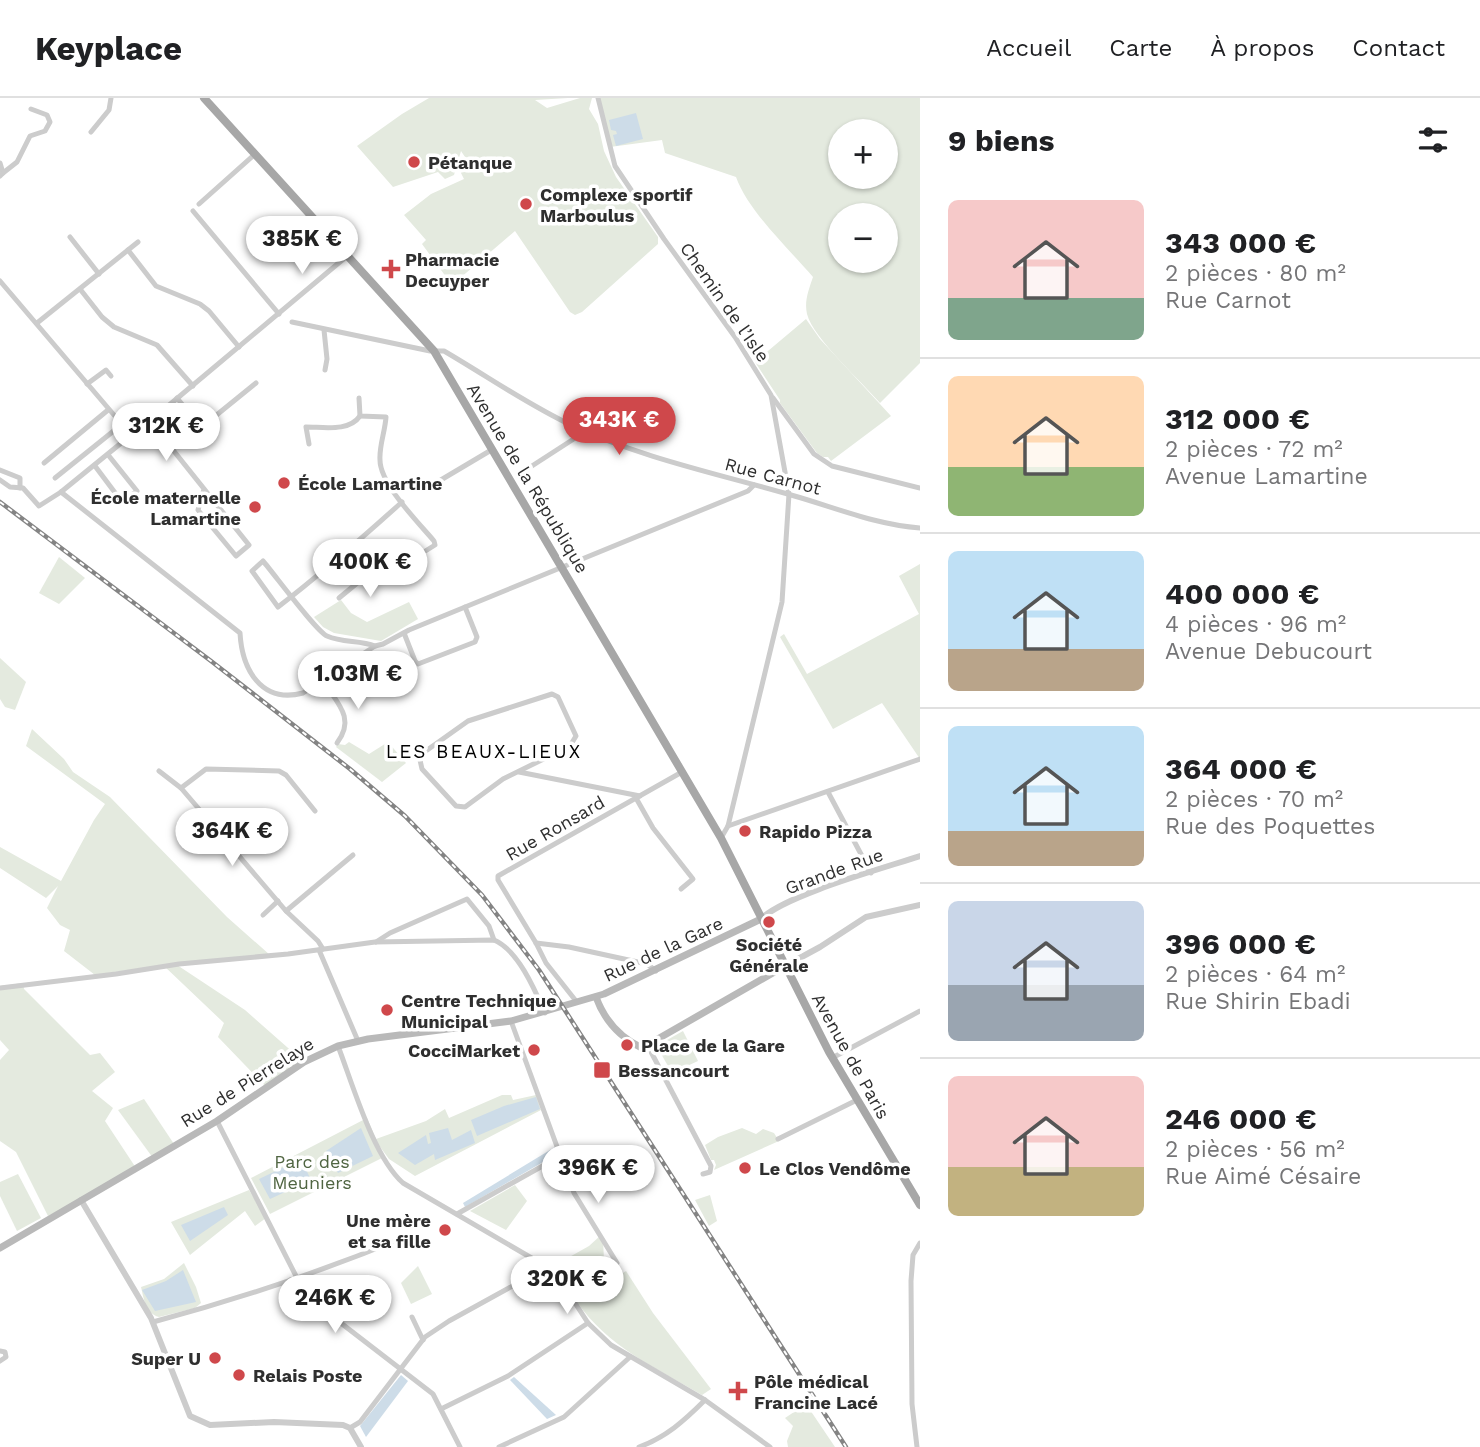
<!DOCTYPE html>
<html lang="fr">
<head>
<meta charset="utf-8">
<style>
	body { margin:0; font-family:"Work Sans",sans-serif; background:#f2f2f2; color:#202124; height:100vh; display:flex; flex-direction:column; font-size:26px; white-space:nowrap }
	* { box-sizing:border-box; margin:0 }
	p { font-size:23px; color:#757577 }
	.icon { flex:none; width:38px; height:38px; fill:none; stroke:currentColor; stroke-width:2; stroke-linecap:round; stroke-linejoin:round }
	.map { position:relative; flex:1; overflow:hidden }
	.sheet { display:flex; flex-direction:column; background:#fff; width:560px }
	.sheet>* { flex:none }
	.fabs { position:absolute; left:828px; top:21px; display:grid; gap:14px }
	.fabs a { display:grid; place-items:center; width:70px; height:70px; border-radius:50%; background:#fff; box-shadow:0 2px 5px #0004; font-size:35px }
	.price { position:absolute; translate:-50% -60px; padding:0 16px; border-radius:24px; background:#fff; color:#222; font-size:23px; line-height:46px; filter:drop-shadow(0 2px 4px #0008) }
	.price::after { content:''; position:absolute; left:50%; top:42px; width:21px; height:16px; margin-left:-10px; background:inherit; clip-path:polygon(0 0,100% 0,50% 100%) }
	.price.active { background:#cf484b; color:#fff }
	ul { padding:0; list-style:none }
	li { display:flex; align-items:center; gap:21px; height:175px; padding:0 28px }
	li+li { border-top:2px solid #e0e0e0 }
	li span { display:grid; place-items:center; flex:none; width:196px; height:140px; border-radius:10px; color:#555 }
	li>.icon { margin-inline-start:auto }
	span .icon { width:84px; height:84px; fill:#fffc; stroke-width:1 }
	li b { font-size:30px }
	h2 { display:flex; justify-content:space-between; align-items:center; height:84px; padding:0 28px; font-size:30px }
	header { display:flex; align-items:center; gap:42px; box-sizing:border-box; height:98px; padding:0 35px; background:#fff; border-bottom:2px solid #e0e0e0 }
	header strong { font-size:33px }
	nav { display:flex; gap:38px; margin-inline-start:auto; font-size:24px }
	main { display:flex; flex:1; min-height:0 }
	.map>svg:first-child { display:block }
	.green { fill:#e4eadf; fill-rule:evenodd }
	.water { fill:#cddce8 }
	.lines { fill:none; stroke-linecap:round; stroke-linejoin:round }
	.minor { stroke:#ccc; stroke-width:5 }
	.tertiary { stroke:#ccc; stroke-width:6 }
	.secondary { stroke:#b9b9b9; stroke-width:7 }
	.primary { stroke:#a7a7a7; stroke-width:8 }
	.rail-casing { stroke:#848484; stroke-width:4.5 }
	.rail { stroke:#fff; stroke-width:2; stroke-dasharray:5; stroke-linecap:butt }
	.poi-dot { fill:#cf484b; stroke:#fff; stroke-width:2.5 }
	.labels { text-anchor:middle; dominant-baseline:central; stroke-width:7; stroke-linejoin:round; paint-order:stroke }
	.poi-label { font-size:18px; font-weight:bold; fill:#2f2f2f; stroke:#fff; text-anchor:start }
	.street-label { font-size:18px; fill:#2f2f2f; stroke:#fff }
	.park-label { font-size:18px; fill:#506542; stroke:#fff }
	.neighbourhood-label { font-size:19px; letter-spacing:2px; fill:#000; stroke:#fff }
</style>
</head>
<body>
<header>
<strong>Keyplace</strong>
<nav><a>Accueil</a><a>Carte</a><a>À propos</a><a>Contact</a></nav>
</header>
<main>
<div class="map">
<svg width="920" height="1349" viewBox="0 0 920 1349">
	<rect width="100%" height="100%" fill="#fff"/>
	<g class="green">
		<polygon points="429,0 568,0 535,2 547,10 580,0 592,0 589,11 598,26 604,53 616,79 658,139 658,146 582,214 575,217 570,214 515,133 452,187 422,146 426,142 404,117 431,96 464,81 461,75 465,59 461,53 454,77 445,81 438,74 393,89 357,48 402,16"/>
		<path d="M598,0H920V265L880,305C863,285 813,240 807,216C804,203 809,191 813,179C789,151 748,113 736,79L665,55L662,42L610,49ZM840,33H886V79H840ZM840,117H886V163H840Z"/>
		<polygon points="806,221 820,241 891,318 831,363 828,359 823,359 817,355 780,305 780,302 755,264"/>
		<polygon points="59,459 85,480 59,506 39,495"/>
		<polygon points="920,466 920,661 882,605 833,631 780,539 784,536 807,576 919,516 899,478"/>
		<polygon points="341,502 351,515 367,524 409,504 418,521 381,543 334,535 323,529 314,519"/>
		<polygon points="0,560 26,584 15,612 5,609 0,601"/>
		<polygon points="32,631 64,661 73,674 110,699 227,819 270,857 174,865 245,912 304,964 268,991 218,939 224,925 163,867 95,877 64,853 70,832 60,827 47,810 58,788 46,800 0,770 0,749 61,783 94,722 105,706 26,648"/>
		<polygon points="349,644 369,656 388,644 406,665 382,684 336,649 338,646 345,647"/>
		<polygon points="23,885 24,891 90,957 100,955 115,974 92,993 113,1010 105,1023 136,1070 88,1098 48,1118 16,1054 0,1043 0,962 9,952 0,942 0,888"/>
		<polygon points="683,933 698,963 672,975 660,954 660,946"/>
		<polygon points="502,997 511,997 513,1002 536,997 541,1012 415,1078 389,1061 378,1046 384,1059 270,1116 251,1080 367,1020 376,1041 426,1023 445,1011 449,1020"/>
		<polygon points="144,1001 174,1046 153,1060 118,1012"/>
		<polygon points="742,1030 756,1036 763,1031 774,1035 779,1043 714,1072 716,1067 714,1062 711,1062 705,1047 718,1039"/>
		<polygon points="18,1076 41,1120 17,1133 0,1098 0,1084"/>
		<polygon points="515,1087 527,1103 506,1132 470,1113"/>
		<polygon points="249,1092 266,1120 255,1128 245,1113 190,1157 171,1124"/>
		<polygon points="710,1097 717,1123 709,1128 695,1102"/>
		<polygon points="600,1138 603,1141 604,1163 564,1186 550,1170 589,1148"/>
		<path d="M184,1165L196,1189L201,1205L195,1210L159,1219C145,1215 144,1201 141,1189L164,1181Z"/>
		<polygon points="418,1168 432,1196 411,1206 401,1185"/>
		<path d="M626,1173L653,1215L711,1291L702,1297C656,1270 607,1248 577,1204Z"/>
		<polygon points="806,1306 835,1349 788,1349 787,1343 793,1328 785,1320"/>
	</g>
	<g class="water">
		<polygon points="636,15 643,41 616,48 613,37 617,36 616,33 611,32 609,22"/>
		<polygon points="536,999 540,1011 477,1038 471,1022 504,1008"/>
		<polygon points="361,1030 373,1058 338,1075 326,1053"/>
		<polygon points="448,1030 452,1042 471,1032 475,1045 435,1062 434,1056 415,1067 398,1055 426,1037 428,1046 431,1045 429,1035"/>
		<polygon points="555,1049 557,1056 465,1109 463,1105"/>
		<polygon points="301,1061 311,1082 270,1101 259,1081"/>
		<polygon points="224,1109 228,1117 190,1143 181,1127"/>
		<polygon points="183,1172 196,1204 155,1213 142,1192 166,1183"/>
		<polygon points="401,1277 408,1283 366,1339 360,1328"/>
		<polygon points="514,1279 556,1317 547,1321 510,1282"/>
	</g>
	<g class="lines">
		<g class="minor">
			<polyline points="598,0 615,68 664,141 735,239 771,297 789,396 782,504 728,728 721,740"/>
			<polyline points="91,34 109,12 111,0"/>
			<polyline points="0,65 3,75 0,78"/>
			<polyline points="3,75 17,64 30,38 45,33 50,24 47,17 31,11"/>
			<polyline points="199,106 255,56"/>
			<polyline points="193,113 279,216"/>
			<polyline points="70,139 99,176"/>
			<polyline points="128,152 156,188 200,206 209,213 239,249"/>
			<polyline points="0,183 131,337"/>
			<polyline points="80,191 102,219 114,229 157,247 193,288"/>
			<path d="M292,224L430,253H444C487,278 528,307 573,328C642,360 719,376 791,397C834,409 876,427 920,430"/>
			<polyline points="37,225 138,144"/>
			<polyline points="324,232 327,261 325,272"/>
			<polyline points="87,286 106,272 111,278"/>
			<polyline points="177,300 199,327 203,328 256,285"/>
			<polyline points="773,300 814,356 832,368 920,390"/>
			<polyline points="153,327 249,447 236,458 198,412 204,391"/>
			<path d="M309,346L306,329C324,329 349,334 360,318"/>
			<polyline points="44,365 108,312"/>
			<polyline points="95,368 122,404 137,393 109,358"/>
			<polyline points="0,372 20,380 20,390"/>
			<polyline points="518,377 586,333"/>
			<polyline points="55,380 121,327"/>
			<path d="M0,382L10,389L23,390L39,408L61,394L131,337C149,337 157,320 168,308L347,158"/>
			<polyline points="429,389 493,351"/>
			<path d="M61,394L240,535C242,571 261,606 303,595L375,548L383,546L409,532L748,393L754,387"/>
			<path d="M353,448L378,479L382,480L435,447L434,443C418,424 380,386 380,362C379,348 385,334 386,319L360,318L359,300"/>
			<polyline points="363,480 370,488 382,480"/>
			<polyline points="339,500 373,472"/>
			<polyline points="404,535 415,563 418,566 475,544 477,539 465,509"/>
			<path d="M375,548C360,542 342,545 327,538C316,533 275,477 263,463L252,473L278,509C321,476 362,440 402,404"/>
			<path d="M323,583C337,605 356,620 337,645"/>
			<polygon points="552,596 558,599 576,638 570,648 503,681 465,709 456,708 422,671 420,662 423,655 468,623"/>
			<polyline points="159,673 181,690 286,813 318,843 323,851"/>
			<polyline points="519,674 640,698"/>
			<polyline points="181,690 206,671 279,673 286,677 315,713"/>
			<polyline points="828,694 871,775"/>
			<polyline points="636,700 653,730 693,781 681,791"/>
			<polyline points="728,728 920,661"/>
			<polyline points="286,813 353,757"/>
			<polyline points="263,817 278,803"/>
			<polyline points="376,844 390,835 467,801 489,828 494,842"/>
			<polyline points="536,845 569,849 647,866 656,873"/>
			<polyline points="319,852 358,943"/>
			<path d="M0,890L116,876L179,866L288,856L375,844L494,842C518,852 535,892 545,915"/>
			<polyline points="576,903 546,865 536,845 498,782 498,778 682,674"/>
			<polyline points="511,923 574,1095 617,1165 568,1196"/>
			<polyline points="651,946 650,952 711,1068 710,1074 703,1076"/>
			<path d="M338,948C353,987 373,1058 403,1085L547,1169L566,1191L588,1225L611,1247L705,1302L770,1349"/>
			<polyline points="832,960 920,913"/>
			<polyline points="217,1023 297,1180"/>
			<polyline points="778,1041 857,1002"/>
			<polyline points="457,1116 562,1057"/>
			<polyline points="290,1182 298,1192 433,1296 460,1349"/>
			<polyline points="412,1219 423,1242"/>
			<path d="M153,1224C239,1201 323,1173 405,1139"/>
			<polyline points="0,1253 5,1254 6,1259 0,1263"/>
			<polyline points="441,1311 508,1278 588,1225"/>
			<polyline points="350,1330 360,1324 425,1239 449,1223 547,1169"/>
			<polyline points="499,1349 564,1319 630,1259"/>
			<path d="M639,1349C666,1339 684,1323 705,1302"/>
			<polyline points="917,1349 912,1306 911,1183 913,1157 920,1145"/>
		</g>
		<g class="tertiary">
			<path d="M761,821C785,797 884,770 920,758"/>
			<polyline points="785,868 820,849 866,819 920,807"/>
			<polyline points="81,1102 151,1220 190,1318 210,1327 274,1324 343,1327 350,1330 361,1349"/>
		</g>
		<g class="secondary">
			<path d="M596,899C604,921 619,939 642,950L785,868"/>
			<polyline points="0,1150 217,1023 304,964 338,948 368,941 511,923 604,896 761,821"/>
		</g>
		<polyline class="primary" points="204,0 434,253 721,740 829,954 920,1107"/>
		<defs>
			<polyline id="rail" points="0,404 211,563 350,671 405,718 482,797 539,872 846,1349"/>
		</defs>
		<use href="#rail" class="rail-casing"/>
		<use href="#rail" class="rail"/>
	</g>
	<g class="poi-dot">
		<circle cx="414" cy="64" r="7"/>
		<circle cx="526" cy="106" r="7"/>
		<path d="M387.5 160.5h7v7h7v7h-7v7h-7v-7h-7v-7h7z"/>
		<circle cx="284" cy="385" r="7"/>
		<circle cx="255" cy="409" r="7"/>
		<circle cx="745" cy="733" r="7"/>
		<circle cx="769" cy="824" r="7"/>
		<circle cx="387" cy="912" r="7"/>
		<circle cx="627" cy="947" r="7"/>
		<circle cx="534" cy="952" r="7"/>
		<rect x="593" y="963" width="18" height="18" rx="3.5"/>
		<circle cx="745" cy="1070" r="7"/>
		<circle cx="445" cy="1132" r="7"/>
		<circle cx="215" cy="1260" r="7"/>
		<circle cx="239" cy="1277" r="7"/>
		<path d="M734.5 1282.5h7v7h7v7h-7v7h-7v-7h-7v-7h7z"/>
	</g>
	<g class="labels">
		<g class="poi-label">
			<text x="428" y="64">Pétanque</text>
			<text x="540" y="96">Complexe sportif<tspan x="540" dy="21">Marboulus</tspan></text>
			<text x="405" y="161">Pharmacie<tspan x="405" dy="21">Decuyper</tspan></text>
			<text x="298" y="385">École Lamartine</text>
			<text x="241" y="399" text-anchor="end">École maternelle<tspan x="241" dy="21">Lamartine</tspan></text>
			<text x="759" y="733">Rapido Pizza</text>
			<text x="769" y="846" text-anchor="middle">Société<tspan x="769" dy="21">Générale</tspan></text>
			<text x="401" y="902">Centre Technique<tspan x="401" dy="21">Municipal</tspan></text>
			<text x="641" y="947">Place de la Gare</text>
			<text x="520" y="952" text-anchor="end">CocciMarket</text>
			<text x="618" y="972">Bessancourt</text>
			<text x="759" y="1070">Le Clos Vendôme</text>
			<text x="431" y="1122" text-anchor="end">Une mère<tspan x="431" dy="21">et sa fille</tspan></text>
			<text x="201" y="1260" text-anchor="end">Super U</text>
			<text x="253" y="1277">Relais Poste</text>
			<text x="754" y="1283">Pôle médical<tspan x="754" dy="21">Francine Lacé</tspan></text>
		</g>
		<g class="street-label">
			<text transform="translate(725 204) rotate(55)">Chemin de l’Isle</text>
			<text transform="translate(773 378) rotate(15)">Rue Carnot</text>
			<text transform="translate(528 380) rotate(59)">Avenue de la République</text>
			<text transform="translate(555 730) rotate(-30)">Rue Ronsard</text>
			<text transform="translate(834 773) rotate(-20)">Grande Rue</text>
			<text transform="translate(663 851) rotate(-25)">Rue de la Gare</text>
			<text transform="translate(851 958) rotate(61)">Avenue de Paris</text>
			<text transform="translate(247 984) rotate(-32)">Rue de Pierrelaye</text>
		</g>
		<g class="park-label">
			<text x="312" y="1063">Parc des<tspan x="312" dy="21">Meuniers</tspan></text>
		</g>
		<g class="neighbourhood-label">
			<text x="484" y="653">LES BEAUX-LIEUX</text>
		</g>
	</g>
</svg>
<div class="fabs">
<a>+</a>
<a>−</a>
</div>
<b class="price" style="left:302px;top:178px">385K €</b>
<b class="price active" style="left:619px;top:359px">343K €</b>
<b class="price" style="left:166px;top:365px">312K €</b>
<b class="price" style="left:370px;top:501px">400K €</b>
<b class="price" style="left:358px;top:613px">1.03M €</b>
<b class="price" style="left:232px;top:770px">364K €</b>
<b class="price" style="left:598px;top:1107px">396K €</b>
<b class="price" style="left:567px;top:1218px">320K €</b>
<b class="price" style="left:335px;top:1237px">246K €</b>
</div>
<section class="sheet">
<h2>9 biens<svg class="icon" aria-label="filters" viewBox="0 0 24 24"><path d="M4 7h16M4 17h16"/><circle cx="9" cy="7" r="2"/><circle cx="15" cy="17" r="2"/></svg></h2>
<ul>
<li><span style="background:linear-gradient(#f6c9c9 70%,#7fa58c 0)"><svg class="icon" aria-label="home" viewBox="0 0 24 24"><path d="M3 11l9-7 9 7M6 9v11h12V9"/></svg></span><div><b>343 000 €</b><p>2 pièces · 80 m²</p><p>Rue Carnot</p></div></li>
<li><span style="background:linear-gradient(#ffd9b3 65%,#8fb573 0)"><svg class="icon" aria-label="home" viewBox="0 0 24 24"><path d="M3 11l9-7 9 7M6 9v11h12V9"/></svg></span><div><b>312 000 €</b><p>2 pièces · 72 m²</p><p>Avenue Lamartine</p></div></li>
<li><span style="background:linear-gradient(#bfe0f5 70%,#b9a48a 0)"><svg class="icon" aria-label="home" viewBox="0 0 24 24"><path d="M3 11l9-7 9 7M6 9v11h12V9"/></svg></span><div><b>400 000 €</b><p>4 pièces · 96 m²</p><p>Avenue Debucourt</p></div></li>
<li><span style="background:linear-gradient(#bfe0f5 75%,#b9a48a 0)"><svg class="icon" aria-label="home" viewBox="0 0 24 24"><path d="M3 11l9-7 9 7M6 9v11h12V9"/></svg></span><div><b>364 000 €</b><p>2 pièces · 70 m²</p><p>Rue des Poquettes</p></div></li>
<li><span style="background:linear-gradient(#c9d6e8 60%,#9aa5b1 0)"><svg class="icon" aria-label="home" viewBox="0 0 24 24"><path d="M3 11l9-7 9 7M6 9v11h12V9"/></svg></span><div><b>396 000 €</b><p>2 pièces · 64 m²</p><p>Rue Shirin Ebadi</p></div></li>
<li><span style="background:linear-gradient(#f6c9c9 65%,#c2b280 0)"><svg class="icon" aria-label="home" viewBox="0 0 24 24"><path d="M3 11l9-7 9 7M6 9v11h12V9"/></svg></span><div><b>246 000 €</b><p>2 pièces · 56 m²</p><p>Rue Aimé Césaire</p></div></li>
</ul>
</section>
</main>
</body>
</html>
